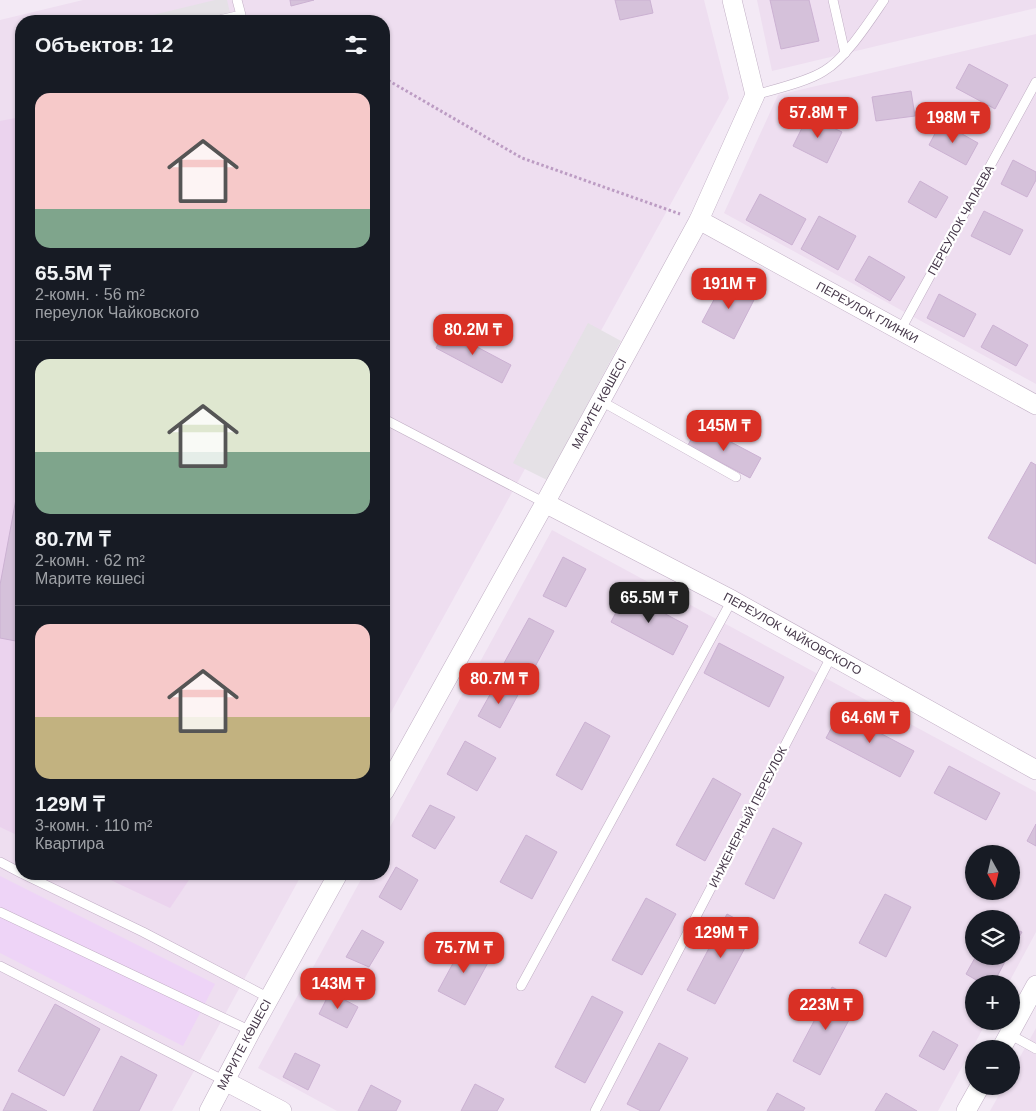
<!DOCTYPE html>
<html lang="ru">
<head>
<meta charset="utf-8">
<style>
	body { margin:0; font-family:Helvetica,sans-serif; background:#20242c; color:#f1f3f6; height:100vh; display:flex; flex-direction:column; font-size:19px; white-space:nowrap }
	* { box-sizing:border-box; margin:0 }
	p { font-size:16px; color:#9ea1a6 }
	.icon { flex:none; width:28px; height:28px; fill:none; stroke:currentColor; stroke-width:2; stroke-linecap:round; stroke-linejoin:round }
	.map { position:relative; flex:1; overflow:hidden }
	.panel { position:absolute; left:15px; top:15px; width:375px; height:865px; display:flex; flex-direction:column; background:#171b24; border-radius:20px; box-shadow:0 1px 4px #0004 }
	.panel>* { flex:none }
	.needle { width:32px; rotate:172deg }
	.controls { position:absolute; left:965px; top:845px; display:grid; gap:10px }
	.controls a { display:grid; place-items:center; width:55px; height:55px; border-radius:50%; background:#171b24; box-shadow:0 1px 4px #0004; font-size:25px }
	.price { position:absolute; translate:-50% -42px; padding:0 11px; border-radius:10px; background:#d93025; color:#fff; font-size:16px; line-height:32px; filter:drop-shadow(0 1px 2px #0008) }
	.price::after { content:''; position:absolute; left:50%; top:30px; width:15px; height:11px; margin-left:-8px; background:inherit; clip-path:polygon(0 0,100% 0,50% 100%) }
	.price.on { background:#222; color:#fff }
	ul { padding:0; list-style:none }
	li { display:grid; align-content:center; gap:10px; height:265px; padding:0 20px }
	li+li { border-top:1px solid #363941 }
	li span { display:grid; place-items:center; height:155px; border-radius:15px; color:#555 }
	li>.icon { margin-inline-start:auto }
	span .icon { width:90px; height:90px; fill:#fffc; stroke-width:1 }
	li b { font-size:21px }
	h2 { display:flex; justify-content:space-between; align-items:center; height:60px; padding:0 20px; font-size:21px }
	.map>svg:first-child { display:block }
	.residential { fill:#eedef0; fill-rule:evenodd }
	.commercial { fill:#eed4f7 }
	.education { fill:#ebd3ee }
	.parking { fill:#e5e1e6 }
	.building { fill:#d5c1da; stroke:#cbb1d2 }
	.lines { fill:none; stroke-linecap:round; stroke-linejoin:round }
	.lane-casing { stroke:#c0aec4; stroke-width:10 }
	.street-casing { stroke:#c0aec4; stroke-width:20 }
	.path { stroke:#bc9cc3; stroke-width:3; stroke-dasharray:2.5 2.5; stroke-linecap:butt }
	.lane { stroke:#fff; stroke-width:9 }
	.street { stroke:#fff; stroke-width:19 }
	.labels { text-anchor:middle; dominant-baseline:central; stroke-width:4.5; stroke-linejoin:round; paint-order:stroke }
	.street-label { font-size:12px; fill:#453749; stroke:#fff }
</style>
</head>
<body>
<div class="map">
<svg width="1036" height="1111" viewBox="0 0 1036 1111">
	<rect width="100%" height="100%" fill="#f3e9f5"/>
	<g class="residential">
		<polygon points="83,0 704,0 729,98 384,725 384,21 21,21 21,874 302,874 172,1111 0,1111 0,20"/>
		<polygon points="757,0 1036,0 1036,8 772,71"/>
		<polygon points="1036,34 1036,384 724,213 778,95"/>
		<path d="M552,530L1036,792V932L1008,984H974V1021H987L938,1111H337L258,1068L364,874H384V838ZM974,854H1011V891H974ZM974,919H1011V956H974Z"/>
		<polygon points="1036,1028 1036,1111 990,1111 1004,1086 1011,1086 1011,1073"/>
	</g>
	<polygon class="commercial" points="0,876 215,984 183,1046 0,953"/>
	<g class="education">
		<polygon points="21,117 21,837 0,827 0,121"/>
		<polygon points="98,874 193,874 170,908"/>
	</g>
	<g class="parking">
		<polygon points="215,0 227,0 232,21 128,21"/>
		<polygon points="588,323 621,341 547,480 513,463"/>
	</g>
	<g class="building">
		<polygon points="290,0 314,0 291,6"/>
		<polygon points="615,0 650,0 653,13 620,20"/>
		<polygon points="770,0 809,0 819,41 781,49"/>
		<polygon points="969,64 1008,85 995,109 956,88"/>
		<polygon points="911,91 915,116 876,121 872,97"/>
		<polygon points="808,116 842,132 827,163 793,146"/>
		<polygon points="941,122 978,143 966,165 929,145"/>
		<polygon points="1013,160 1036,172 1036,180 1027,197 1001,184"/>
		<polygon points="920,181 948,197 936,218 908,202"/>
		<polygon points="760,194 806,219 792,245 746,220"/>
		<polygon points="984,211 1023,230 1010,255 971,236"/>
		<polygon points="819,216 856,236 838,270 801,249"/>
		<polygon points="869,256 905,277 890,301 855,280"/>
		<polygon points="724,281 755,298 734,339 702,322"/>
		<polygon points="939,294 976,314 964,337 927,318"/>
		<polygon points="993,325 1028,345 1016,366 981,347"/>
		<polygon points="445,330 511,365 502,383 436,348"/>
		<polygon points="699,425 761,458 750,478 688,445"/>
		<polygon points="1031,462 1036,465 1036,564 988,538"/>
		<polygon points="21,472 21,642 0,638 0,585"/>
		<polygon points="563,557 586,569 566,607 543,596"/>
		<polygon points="626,593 688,626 673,655 611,622"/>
		<polygon points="529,618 554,631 529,678 503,665"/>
		<polygon points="719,643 784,677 769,707 704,673"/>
		<polygon points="497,682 519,693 500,728 478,716"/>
		<polygon points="840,712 914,751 900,777 826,738"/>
		<polygon points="585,722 610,736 582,790 556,775"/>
		<polygon points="465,741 496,758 477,791 447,774"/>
		<polygon points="949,766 1000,793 986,820 934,793"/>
		<polygon points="713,778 741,794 705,861 676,845"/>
		<polygon points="430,805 455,817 435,849 412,836"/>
		<polygon points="1036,824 1036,846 1027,841"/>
		<polygon points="773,828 802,843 774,899 745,884"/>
		<polygon points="526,835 557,852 532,899 500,882"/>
		<polygon points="396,867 418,880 401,910 379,897"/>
		<polygon points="885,894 911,907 886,957 859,943"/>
		<polygon points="646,898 676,914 642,975 612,960"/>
		<polygon points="727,914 755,929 715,1004 687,990"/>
		<polygon points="1011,927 1022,932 1011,951"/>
		<polygon points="362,930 384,942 369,967 346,957"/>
		<polygon points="464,943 491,957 465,1005 438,991"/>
		<polygon points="976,956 1008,956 993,984 983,984 966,974"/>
		<polygon points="832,987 859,1001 820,1075 793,1061"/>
		<polygon points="330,992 358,1007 347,1028 319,1014"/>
		<polygon points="592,996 623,1012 585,1083 555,1067"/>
		<polygon points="55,1004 100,1029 64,1096 18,1071"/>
		<polygon points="933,1031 958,1045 944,1070 919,1056"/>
		<polygon points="659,1043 688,1058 659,1111 641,1111 627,1104"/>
		<polygon points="295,1053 320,1065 308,1090 283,1077"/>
		<polygon points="121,1056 157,1075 139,1111 93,1111"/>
		<polygon points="475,1084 504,1099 497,1111 461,1111"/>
		<polygon points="371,1085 401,1101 396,1111 358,1111"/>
		<polygon points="12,1093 47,1111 3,1111"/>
		<polygon points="777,1093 805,1108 803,1111 767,1111"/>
		<polygon points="886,1093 917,1111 875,1111"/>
	</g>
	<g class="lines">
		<defs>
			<g id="lane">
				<polyline points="833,0 845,53"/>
				<polyline points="215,21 241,15 237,0"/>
				<path d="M755,95C775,89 807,82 824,71C846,58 869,22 884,0"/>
				<polyline points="900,331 1036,82"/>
				<polyline points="601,401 736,477"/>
				<polyline points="384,419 545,503"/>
				<polyline points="0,862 21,873"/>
				<polyline points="23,874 143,932 269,998"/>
				<polyline points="0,912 251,1031"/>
				<polyline points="0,966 225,1081"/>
				<polyline points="521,986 732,600"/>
				<polyline points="1009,1034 1036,1049"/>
				<polyline points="595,1111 832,655"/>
			</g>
			<g id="street">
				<path id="s1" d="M699,220L1036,405"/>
				<path id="s2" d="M545,503L732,600L1036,770"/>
				<path id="s3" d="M384,792L545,503L699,220L755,95L732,0"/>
				<polyline points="1001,1049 1036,985"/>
				<polyline points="225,1081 282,1111"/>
				<path id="s4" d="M209,1111L251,1031L338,874"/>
				<polyline points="966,1111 980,1086"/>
			</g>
		</defs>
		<use href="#lane" class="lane-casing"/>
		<use href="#street" class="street-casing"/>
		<polyline class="path" points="384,78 522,158 680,214"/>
		<use href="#lane" class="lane"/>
		<use href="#street" class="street"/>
	</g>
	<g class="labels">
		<g class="street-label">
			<text transform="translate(961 220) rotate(-61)">ПЕРЕУЛОК ЧАПАЕВА</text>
			<text stroke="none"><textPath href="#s1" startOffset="192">ПЕРЕУЛОК ГЛИНКИ</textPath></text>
			<text stroke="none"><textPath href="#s3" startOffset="444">МАРИТЕ КӨШЕСІ</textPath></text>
			<text stroke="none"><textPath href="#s2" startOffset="280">ПЕРЕУЛОК ЧАЙКОВСКОГО</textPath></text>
			<text transform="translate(748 817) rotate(-63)">ИНЖЕНЕРНЫЙ ПЕРЕУЛОК</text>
			<text stroke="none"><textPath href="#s4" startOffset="75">МАРИТЕ КӨШЕСІ</textPath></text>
		</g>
	</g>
</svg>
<div class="controls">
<a><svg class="needle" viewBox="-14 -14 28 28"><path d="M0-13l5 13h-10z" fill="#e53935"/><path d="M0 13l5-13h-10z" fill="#9ea1a6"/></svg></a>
<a><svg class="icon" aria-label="layers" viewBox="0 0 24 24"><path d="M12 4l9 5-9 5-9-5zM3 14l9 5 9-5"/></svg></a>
<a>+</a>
<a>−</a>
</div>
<b class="price" style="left:818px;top:139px">57.8M ₸</b>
<b class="price" style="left:953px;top:144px">198M ₸</b>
<b class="price" style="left:729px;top:310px">191M ₸</b>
<b class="price" style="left:473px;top:356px">80.2M ₸</b>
<b class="price" style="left:724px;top:452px">145M ₸</b>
<b class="price on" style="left:649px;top:624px">65.5M ₸</b>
<b class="price" style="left:499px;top:705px">80.7M ₸</b>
<b class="price" style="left:870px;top:744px">64.6M ₸</b>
<b class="price" style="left:721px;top:959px">129M ₸</b>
<b class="price" style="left:464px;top:974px">75.7M ₸</b>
<b class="price" style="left:338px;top:1010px">143M ₸</b>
<b class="price" style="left:826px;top:1031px">223M ₸</b>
<section class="panel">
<h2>Объектов: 12<svg class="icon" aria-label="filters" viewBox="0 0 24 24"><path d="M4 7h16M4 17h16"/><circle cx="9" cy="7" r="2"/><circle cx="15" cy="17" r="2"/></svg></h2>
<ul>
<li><span style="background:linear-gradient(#f6c9c9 75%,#7fa58c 0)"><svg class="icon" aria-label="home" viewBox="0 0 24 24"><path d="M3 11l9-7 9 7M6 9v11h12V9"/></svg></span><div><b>65.5M ₸</b><p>2-комн. · 56 m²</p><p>переулок Чайковского</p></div></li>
<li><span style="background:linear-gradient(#dfe7d0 60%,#7fa58c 0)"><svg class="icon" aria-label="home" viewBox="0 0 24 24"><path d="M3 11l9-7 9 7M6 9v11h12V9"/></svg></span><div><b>80.7M ₸</b><p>2-комн. · 62 m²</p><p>Марите көшесі</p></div></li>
<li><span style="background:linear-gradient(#f6c9c9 60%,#c2b280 0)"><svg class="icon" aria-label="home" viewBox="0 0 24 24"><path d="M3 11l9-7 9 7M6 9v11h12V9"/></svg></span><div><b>129M ₸</b><p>3-комн. · 110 m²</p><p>Квартира</p></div></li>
</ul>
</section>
</div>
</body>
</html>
